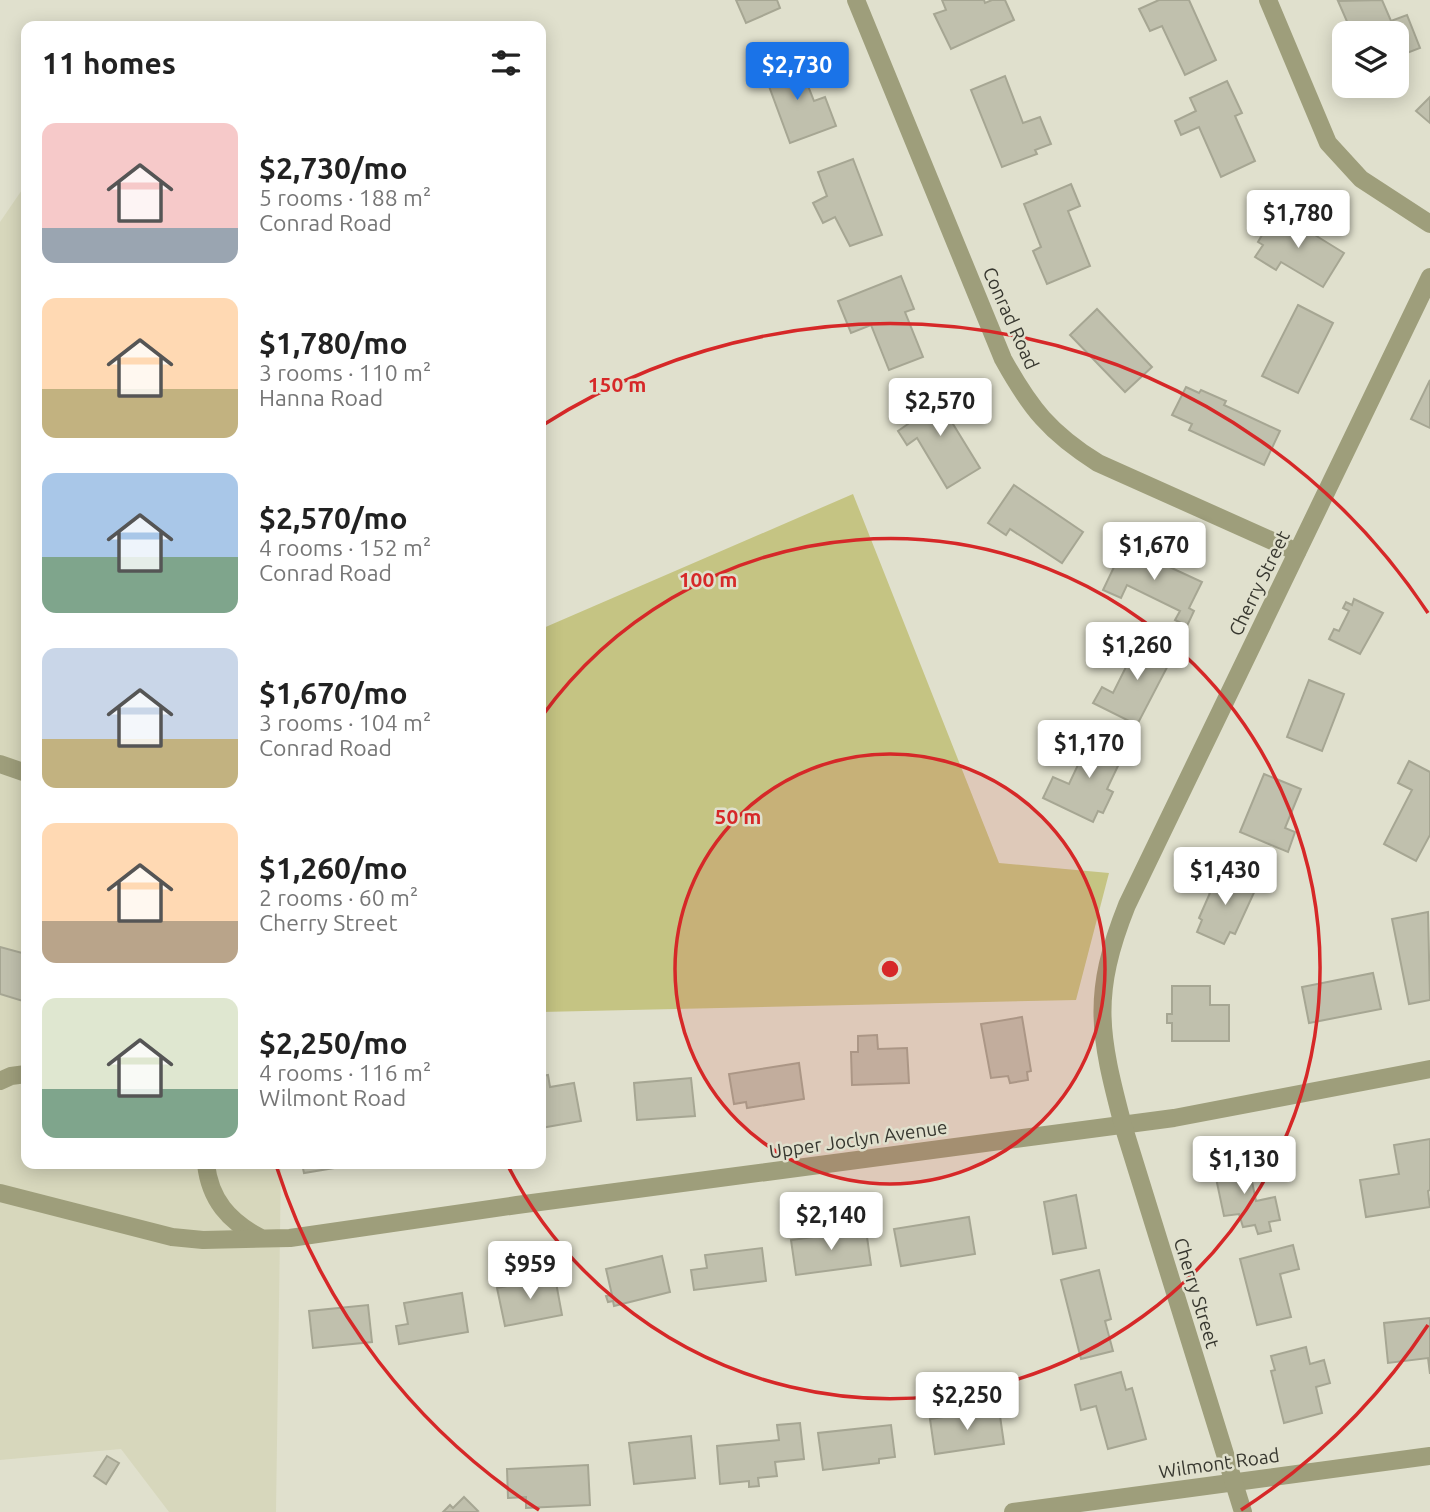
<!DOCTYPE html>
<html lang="en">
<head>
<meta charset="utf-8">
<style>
	body { margin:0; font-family:Ubuntu,sans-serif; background:#f2f2f2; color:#222; height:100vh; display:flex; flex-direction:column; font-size:26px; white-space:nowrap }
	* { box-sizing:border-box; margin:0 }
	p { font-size:23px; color:#767676 }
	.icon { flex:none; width:38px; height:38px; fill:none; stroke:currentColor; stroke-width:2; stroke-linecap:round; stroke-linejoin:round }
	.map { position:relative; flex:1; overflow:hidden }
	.side { position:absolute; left:21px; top:21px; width:525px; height:1148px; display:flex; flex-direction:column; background:#fff; border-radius:14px; box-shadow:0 4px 18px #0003 }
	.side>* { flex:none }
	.buttons { position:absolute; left:1332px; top:21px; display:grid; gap:14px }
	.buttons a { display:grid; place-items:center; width:77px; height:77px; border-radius:14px; background:#fff; box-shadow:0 4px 18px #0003; font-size:35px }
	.price { position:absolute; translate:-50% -60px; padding:0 16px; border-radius:7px; background:#fff; color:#222; font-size:23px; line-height:46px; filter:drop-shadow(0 2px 4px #0008) }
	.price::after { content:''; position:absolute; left:50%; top:42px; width:21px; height:16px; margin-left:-10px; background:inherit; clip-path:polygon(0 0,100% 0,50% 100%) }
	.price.current { background:#1a73e8; color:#fff }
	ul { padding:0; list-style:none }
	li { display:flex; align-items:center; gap:21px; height:175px; padding:0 21px }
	li span { display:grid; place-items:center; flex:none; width:196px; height:140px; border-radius:14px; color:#555 }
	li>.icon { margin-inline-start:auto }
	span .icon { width:84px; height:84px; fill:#fffc; stroke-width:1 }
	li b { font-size:30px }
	h2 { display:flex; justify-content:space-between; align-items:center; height:84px; padding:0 21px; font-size:30px }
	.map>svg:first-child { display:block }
	.built { fill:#d7d7bc }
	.green { fill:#c5c483 }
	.building { fill:#c0c0ad; stroke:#a6a693; stroke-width:2 }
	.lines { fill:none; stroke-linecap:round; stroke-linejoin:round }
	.minor { stroke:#9e9e7b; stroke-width:18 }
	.ring { fill:none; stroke:#d62828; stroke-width:3.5 }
	.labels { text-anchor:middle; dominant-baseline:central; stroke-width:5; stroke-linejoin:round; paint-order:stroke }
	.street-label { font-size:19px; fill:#37372f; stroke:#e0e0cd }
	.centre { fill:#d62828; stroke:#e0e0cd; stroke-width:3.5 }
	.ring-label { font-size:21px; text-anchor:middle; font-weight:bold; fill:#d62828; stroke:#e0e0cd; stroke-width:5; stroke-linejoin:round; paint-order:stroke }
</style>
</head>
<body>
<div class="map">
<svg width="1430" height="1512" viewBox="0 0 1430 1512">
	<rect width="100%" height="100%" fill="#e0e0cd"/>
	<polygon class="built" points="26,184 26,1164 281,1164 276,1512 169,1512 121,1449 0,1460 0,222"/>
	<polygon class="green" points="853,494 999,863 1109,873 1076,1000 541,1012 541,629"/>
	<g class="building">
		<polygon points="736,0 777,0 780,8 746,23"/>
		<polygon points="942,0 984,0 985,3 992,0 1005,0 1014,20 951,49 934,14 946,10"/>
		<polygon points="1159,0 1189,0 1216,60 1185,75 1162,26 1150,31 1139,9"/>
		<polygon points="1382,0 1391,21 1407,15 1420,48 1404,54 1406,60 1396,64 1396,33 1352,33 1338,1"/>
		<polygon points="797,58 814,101 825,97 836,126 790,143 763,70"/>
		<polygon points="1005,76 1023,123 1040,117 1051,144 1035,150 1037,154 1002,167 971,90"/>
		<polygon points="1227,81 1242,113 1235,116 1255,161 1221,177 1199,127 1181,135 1175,121 1196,111 1190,98"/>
		<polygon points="1430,97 1430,123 1416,111"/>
		<polygon points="853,159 882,235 850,246 835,217 823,223 813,203 827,196 818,172"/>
		<polygon points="1071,184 1080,206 1068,211 1090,266 1047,284 1033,251 1041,247 1024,204"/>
		<polygon points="1276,211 1344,253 1323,287 1281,262 1276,270 1255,257 1263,245 1258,242"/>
		<polygon points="901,276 914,309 905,312 923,357 889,370 871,325 851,333 838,301"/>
		<polygon points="1298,305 1333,323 1298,393 1262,376"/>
		<polygon points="1097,309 1152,367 1125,392 1070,335"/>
		<polygon points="1430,380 1430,428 1411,419"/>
		<polygon points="1186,387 1199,393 1201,390 1226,401 1224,405 1280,431 1264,465 1189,430 1192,424 1172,415"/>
		<polygon points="944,390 961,419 953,424 980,468 947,488 917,438 907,445 898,431 908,424 903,414"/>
		<polygon points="1014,485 1083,532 1062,563 1010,529 1006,535 988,523"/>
		<polygon points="1124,546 1202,582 1189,608 1194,611 1187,626 1175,620 1180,611 1127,585 1121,598 1103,590"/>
		<polygon points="1354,599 1383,613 1360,654 1329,639 1334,629 1339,631 1349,611 1343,608 1346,602 1352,605"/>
		<polygon points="1141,637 1174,654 1137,725 1093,703 1102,687 1113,693"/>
		<polygon points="1309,680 1344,694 1322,751 1287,737"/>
		<polygon points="1093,733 1126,749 1107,789 1113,792 1103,813 1098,811 1093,822 1043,798 1053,777 1069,784"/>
		<polygon points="1409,761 1430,772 1430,835 1416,861 1384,844 1412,790 1398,783"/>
		<polygon points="1264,774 1301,789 1285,828 1295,832 1288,852 1240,832"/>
		<polygon points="1223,871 1257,886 1235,934 1230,932 1224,944 1197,932 1202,920 1199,918 1210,893 1206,891 1210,883 1216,886"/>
		<polygon points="1428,912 1430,1000 1409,1004 1392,919"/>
		<polygon points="0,947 26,954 26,1002 0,994"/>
		<polygon points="1373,973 1381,1009 1309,1023 1302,987"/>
		<polygon points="1172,986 1210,986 1210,1005 1229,1005 1229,1041 1172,1041 1172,1023 1167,1023 1167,1014 1172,1014"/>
		<polygon points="1022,1017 1031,1071 1027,1072 1028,1080 1010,1083 1008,1076 991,1078 981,1024"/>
		<polygon points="877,1035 878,1049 907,1048 909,1083 852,1085 851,1052 858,1052 858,1036"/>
		<polygon points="799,1063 804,1099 747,1108 746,1102 734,1104 729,1074"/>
		<polygon points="548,1075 550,1087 574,1083 581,1121 541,1128 541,1076"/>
		<polygon points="691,1078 695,1116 637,1120 634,1083"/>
		<polygon points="1430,1139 1430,1190 1428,1191 1430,1207 1366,1217 1360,1180 1399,1174 1394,1145"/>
		<polygon points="1247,1157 1256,1201 1275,1197 1280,1220 1269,1222 1271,1231 1258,1234 1255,1225 1243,1227 1239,1214 1224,1216 1213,1164"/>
		<polygon points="302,1164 358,1164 304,1173"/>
		<polygon points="1076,1195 1086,1248 1053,1254 1044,1202"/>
		<polygon points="969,1217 975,1254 901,1266 894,1229"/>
		<polygon points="866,1230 871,1265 796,1275 791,1240"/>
		<polygon points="1293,1245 1299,1269 1280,1274 1291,1317 1257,1325 1240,1259"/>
		<polygon points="762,1248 766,1281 694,1290 691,1270 707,1268 705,1255"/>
		<polygon points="662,1256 670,1292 614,1306 613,1301 608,1302 606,1296 612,1295 606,1269"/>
		<polygon points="1099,1270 1111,1319 1105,1321 1113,1351 1081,1359 1061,1280"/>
		<polygon points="555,1277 562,1315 505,1326 497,1288"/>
		<polygon points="462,1293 468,1332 399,1344 396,1326 408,1324 404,1303"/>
		<polygon points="368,1305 372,1342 313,1348 309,1311"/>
		<polygon points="1430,1318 1430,1374 1428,1358 1388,1363 1384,1323"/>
		<polygon points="1306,1347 1310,1364 1324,1360 1330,1383 1316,1387 1322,1413 1284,1423 1271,1371 1275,1370 1271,1356"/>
		<polygon points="1121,1372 1126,1390 1132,1388 1146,1439 1108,1449 1096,1406 1081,1410 1075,1385"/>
		<polygon points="999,1409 1004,1444 935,1454 930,1419"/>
		<polygon points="800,1423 804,1459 775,1462 777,1476 758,1478 759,1486 749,1487 749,1481 720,1484 717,1446 779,1440 777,1425"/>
		<polygon points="891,1425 895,1457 879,1459 879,1463 823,1470 818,1433"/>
		<polygon points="691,1436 695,1478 634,1484 629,1443"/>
		<polygon points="107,1456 119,1463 106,1484 94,1476"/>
		<polygon points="588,1465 590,1505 526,1508 526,1497 508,1498 507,1469"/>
		<polygon points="464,1497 478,1511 476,1512 443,1512 450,1505 453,1508"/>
	</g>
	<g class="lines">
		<g class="minor">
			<path d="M856,0L1003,359C1030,408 1050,433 1098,463L1297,552"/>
			<polyline points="1268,0 1328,143 1361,179 1430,224"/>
			<polyline points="0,764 26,773"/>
			<polyline points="0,1081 11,1076 26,1074"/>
			<path d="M206,1164C210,1200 229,1221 259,1237"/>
			<polyline points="0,1193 172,1237 203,1240 290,1238 517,1205 1174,1118 1430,1069"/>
			<polyline points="1013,1512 1430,1456"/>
			<path d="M1243,1512L1123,1125C1099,1034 1091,995 1127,905L1430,277"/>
		</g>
	</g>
	<circle cx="890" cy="969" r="215" fill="#d62828" fill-opacity=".12"/>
	<g class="ring">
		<circle cx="890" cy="969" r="215"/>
		<path d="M542 716A430 430 0 1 1 507 1164"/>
		<path d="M1428 1325A645 645 0 0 1 1241 1510M539 1510A645 645 0 0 1 277 1168M543 425A645 645 0 0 1 1428 613"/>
	</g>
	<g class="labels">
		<g class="street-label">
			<text transform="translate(1011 318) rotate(66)">Conrad Road</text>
			<text transform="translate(1259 583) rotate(-64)">Cherry Street</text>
			<text transform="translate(858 1139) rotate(-8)">Upper Joclyn Avenue</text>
			<text transform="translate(1197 1293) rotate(73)">Cherry Street</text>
			<text transform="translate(1219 1463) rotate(-8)">Wilmont Road</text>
		</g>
	</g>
	<circle cx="890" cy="969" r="10" class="centre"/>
	<g class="ring-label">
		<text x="617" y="392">150 m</text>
		<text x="708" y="587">100 m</text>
		<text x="738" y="824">50 m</text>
	</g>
</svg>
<div class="buttons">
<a><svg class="icon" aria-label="layers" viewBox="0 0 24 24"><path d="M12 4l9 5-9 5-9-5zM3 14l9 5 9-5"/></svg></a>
</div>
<b class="price current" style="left:797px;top:102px">$2,730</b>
<b class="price" style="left:1298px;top:250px">$1,780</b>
<b class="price" style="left:940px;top:438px">$2,570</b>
<b class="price" style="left:1154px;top:582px">$1,670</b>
<b class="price" style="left:1137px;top:682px">$1,260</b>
<b class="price" style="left:1089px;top:780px">$1,170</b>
<b class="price" style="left:1225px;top:907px">$1,430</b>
<b class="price" style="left:1244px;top:1196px">$1,130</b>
<b class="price" style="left:831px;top:1252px">$2,140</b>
<b class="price" style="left:530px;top:1301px">$959</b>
<b class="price" style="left:967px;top:1432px">$2,250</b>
<section class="side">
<h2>11 homes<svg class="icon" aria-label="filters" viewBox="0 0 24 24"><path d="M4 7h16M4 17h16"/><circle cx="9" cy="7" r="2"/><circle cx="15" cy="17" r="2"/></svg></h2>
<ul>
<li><span style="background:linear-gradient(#f6c9c9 75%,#9aa5b1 0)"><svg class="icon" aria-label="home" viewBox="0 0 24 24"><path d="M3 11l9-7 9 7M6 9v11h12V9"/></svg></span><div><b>$2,730/mo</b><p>5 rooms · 188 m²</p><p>Conrad Road</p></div></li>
<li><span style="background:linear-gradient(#ffd9b3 65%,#c2b280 0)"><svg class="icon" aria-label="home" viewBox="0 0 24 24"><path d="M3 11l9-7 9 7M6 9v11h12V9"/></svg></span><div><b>$1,780/mo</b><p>3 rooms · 110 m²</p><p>Hanna Road</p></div></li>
<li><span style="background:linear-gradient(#a9c7e8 60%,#7fa58c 0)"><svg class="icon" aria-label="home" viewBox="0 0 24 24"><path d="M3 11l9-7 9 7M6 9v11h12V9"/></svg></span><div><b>$2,570/mo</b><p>4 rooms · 152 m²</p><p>Conrad Road</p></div></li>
<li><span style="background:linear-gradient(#c9d6e8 65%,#c2b280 0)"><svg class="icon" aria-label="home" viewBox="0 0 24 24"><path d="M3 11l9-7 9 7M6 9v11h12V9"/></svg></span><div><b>$1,670/mo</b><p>3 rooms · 104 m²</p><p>Conrad Road</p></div></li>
<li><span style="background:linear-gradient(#ffd9b3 70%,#b9a48a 0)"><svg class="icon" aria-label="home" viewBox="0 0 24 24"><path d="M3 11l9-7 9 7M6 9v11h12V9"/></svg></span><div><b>$1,260/mo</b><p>2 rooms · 60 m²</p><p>Cherry Street</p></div></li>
<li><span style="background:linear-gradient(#dfe7d0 65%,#7fa58c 0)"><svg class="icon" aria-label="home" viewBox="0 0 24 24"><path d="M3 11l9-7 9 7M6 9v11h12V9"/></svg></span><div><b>$2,250/mo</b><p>4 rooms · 116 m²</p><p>Wilmont Road</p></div></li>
</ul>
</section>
</div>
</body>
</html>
